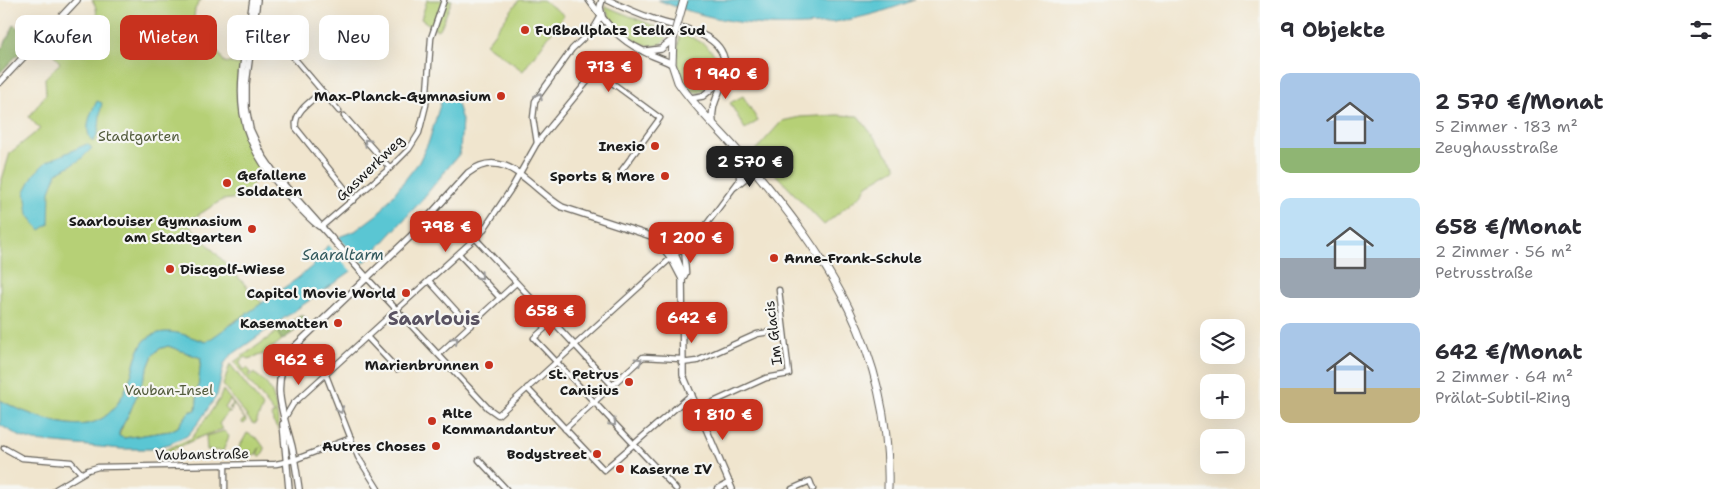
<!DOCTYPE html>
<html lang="de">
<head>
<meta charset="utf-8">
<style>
	body { margin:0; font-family:"Shantell Sans",sans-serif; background:#f2f2f3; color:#2b2b33; height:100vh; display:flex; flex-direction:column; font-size:19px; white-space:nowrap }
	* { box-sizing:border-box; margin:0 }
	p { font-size:16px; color:#7c7c81 }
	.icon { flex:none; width:28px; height:28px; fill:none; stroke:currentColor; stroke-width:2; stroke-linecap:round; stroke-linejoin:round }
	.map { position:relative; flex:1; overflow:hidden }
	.side { display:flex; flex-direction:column; background:#fff; width:475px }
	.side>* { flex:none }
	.hud { position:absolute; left:15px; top:15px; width:475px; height:45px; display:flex; gap:10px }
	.controls { position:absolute; left:1200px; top:319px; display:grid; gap:10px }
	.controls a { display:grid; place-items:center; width:45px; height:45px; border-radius:10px; background:#fff; box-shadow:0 5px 20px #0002; font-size:25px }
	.price { position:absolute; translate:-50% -42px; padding:0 11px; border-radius:10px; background:#c8321e; color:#fff; font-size:16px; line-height:32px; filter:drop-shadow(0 1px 2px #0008) }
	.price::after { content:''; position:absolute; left:50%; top:30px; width:15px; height:11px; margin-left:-8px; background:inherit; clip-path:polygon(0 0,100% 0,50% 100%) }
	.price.selected { background:#222; color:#fff }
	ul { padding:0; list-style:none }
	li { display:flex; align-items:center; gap:15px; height:125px; padding:0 20px }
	li span { display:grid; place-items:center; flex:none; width:140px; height:100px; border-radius:10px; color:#555 }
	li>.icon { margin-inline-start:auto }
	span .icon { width:60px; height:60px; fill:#fffc; stroke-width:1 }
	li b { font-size:21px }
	h2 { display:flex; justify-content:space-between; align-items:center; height:60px; padding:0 20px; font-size:21px }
	.tag { padding:0 18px; border-radius:10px; background:#fff; box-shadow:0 5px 20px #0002; font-size:18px; line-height:45px }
	.tag.selected { background:#c8321e; color:#fff }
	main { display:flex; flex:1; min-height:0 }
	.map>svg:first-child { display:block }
	.green { fill:#b6d076; stroke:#697649 }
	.forest { fill:#90b267; stroke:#566742 }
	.water { fill:#5ac6d3; stroke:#3b7178; fill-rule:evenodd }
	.pier { fill:#f0e5ce }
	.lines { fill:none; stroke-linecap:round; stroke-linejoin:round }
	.minor-casing { stroke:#66625a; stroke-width:7 }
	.tertiary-casing { stroke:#66625a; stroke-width:8 }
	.primary-casing { stroke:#66625a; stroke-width:9 }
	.minor { stroke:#fff; stroke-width:4.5 }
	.tertiary { stroke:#fff; stroke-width:5.5 }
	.primary { stroke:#fff; stroke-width:7 }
	.primary-bridge-casing { stroke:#66625a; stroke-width:9; stroke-linecap:butt }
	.primary-bridge { stroke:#fff; stroke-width:7 }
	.oneway { stroke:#999 }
	.poi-dot { fill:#c8321e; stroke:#f6f6f2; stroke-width:2 }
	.labels { text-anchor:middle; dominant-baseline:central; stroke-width:4.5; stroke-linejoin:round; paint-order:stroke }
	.poi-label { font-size:14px; font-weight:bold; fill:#1c1c1c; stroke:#f6f6f2; text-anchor:end }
	.park-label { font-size:14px; fill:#525b3c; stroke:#f6f6f2 }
	.street-label { font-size:14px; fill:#1c1c1c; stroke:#f6f6f2 }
	.water-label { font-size:15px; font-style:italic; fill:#32585c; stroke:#f6f6f2 }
	.district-label { font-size:19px; font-weight:bold; fill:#595261; stroke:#f6f6f2 }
</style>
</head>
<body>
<main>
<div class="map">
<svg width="1260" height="489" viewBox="0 0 1260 489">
	<rect width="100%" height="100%" fill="#f6f6f2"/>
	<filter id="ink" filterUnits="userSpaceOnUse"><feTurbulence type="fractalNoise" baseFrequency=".02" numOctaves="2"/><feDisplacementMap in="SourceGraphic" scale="10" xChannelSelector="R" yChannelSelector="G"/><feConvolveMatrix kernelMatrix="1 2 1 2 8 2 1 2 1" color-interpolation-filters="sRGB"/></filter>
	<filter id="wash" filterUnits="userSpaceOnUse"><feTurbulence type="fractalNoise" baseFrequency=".0096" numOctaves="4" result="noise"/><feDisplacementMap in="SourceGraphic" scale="20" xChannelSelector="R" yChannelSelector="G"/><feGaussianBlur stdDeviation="1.12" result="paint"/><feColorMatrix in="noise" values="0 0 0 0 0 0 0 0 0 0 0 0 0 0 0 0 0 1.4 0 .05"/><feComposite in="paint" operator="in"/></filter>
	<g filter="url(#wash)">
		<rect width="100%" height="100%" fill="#f0e5ce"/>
		<g class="green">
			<path d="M92,0H201L195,9L192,34L218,52L224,62L242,65C238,110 238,136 266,174L260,176L239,198L222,200L187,222L263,304L233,322L220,334L206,342C189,337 169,327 151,336C138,342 135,363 131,376C114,422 92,433 46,419C29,414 15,408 0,400V186L10,153L40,129L29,117L46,94L45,78L60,63L45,43L52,35C61,39 68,52 77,54C97,58 94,38 95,26C96,15 99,10 92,0Z"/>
			<polygon points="427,0 452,0 441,27 437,30 421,19"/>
			<polygon points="519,0 543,0 564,15 523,71 486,44"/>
			<path d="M605,6L669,32C660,67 608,27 605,6Z"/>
			<path d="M680,34C713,41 737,71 699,93C675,90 676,51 680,34Z"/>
			<polygon points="743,96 758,121 745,129 730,103"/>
			<polygon points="837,115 858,116 897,167 867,185 861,195 824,225 754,152 782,121 800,117"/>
			<path d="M277,332L282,340L264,354L248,359L246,357L239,362L244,370L247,368L252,373L248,374L250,377L253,373C276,386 276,405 279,430L273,422L272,414H275L234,362Z"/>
			<path d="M168,346L201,358L196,410L189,412L178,427L170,431L124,438L119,437C119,431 149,367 153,355L159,349Z"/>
			<polygon points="230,364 263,407 255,424 252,423 223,385"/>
			<path d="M223,390L246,420L244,424L241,422L245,419L234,405L231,408L232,411L229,408L233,404L230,400L225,408L231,413L228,412L219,424L223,429C202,435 184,445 163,454V451L192,438L219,400Z"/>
			<polygon points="224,431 229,436 223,451 207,450 206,436"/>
			<polygon points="247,433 258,439 265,449 261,456 257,455 260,447 255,455 249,454 251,450 248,454 236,453"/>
		</g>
		<g class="forest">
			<polygon points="14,25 27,36 29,43 0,73 0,48 3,47"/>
			<polygon points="300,316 304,316 308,322 282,340 277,332"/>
		</g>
		<g class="water">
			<path d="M658,0H914C832,34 741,34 658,0Z"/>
			<path d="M443,95L456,101L462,120L460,153L420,202L367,260L230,356L224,364L217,395L199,422L187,436L169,444L151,449H122L34,441L21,437L0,425V400C15,408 29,414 46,419C92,433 114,422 131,376C135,363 138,342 151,336C169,326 189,337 206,342L298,278L316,263L327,246L341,236L355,231L379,213L419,162L429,141ZM168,346L201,358L196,410L189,412L178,427L170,431L124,438L119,436V432L130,412L153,355L159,349Z"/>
			<path d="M97,101L102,103C98,117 102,130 93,142C82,131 91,112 97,101Z"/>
			<polygon points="87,144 92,148 80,160 57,173 50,191 49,224 40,230 28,215 25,191 34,174 46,162"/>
		</g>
		<polygon class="pier" points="337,236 365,264 353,273 326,243"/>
	</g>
	<g filter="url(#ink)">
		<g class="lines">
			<defs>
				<g id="minor">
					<polyline points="594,28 610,28"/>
					<polyline points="253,32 260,38 284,46 339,111"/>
					<polyline points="250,53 260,44 268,42"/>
					<path d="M322,92C311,101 293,112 296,128L354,200"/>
					<polyline points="344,116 390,168"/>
					<polyline points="537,143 533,118 535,101 572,49 594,28 601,16"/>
					<polyline points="735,151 739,161 739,180"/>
					<polyline points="735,187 755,171"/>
					<polyline points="321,227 390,168 409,149 419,133 426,105 431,38 444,0"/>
					<polyline points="476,239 612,385"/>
					<polyline points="664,242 689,241"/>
					<polyline points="459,254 500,298"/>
					<polyline points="367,278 488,408 498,415 703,229 750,166"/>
					<polyline points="683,279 686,273 684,246"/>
					<polyline points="430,282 470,326"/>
					<polyline points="553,321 534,338 676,489"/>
					<polyline points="368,338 397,369"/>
					<polyline points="439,354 516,283"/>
					<polyline points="681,363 697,361 757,334 783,330"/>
					<polyline points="326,375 358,457 378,489"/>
					<polyline points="527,388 604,470 692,394"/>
					<polyline points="698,409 766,378 789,374 779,290"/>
					<polyline points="284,419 293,404 482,232 511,189 537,143 596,71 660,118 622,170"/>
					<polyline points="565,429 643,357 681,359"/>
					<polyline points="4,448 22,458 71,462 81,473"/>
					<polyline points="479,460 506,489"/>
					<polyline points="56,489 88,470 98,467 276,464 294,460 351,438"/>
					<polyline points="225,489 225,466"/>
					<polyline points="717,489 730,482"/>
					<polyline points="792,489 810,481 813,489"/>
				</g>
				<g id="tertiary">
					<path d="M253,0C241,83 224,126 287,194C297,205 307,217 319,226"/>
					<polyline points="257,0 246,84 246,108 250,129 262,155 277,177 367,278"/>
					<path d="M589,0C604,21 619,40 643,51C652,56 662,59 672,64"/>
					<polyline points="602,0 600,7 602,16"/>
					<path d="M608,0C624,8 641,15 658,21C683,29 726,33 725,68C725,89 709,102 713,123"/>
					<polyline points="646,51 661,49 672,40"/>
					<polyline points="0,82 77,0"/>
					<polyline points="691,98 703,96 722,80"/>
					<polyline points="656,239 671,258 682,279"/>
					<polyline points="283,424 289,489"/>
					<path d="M299,489C297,475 295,461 292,447C283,411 270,386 290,351L412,235L468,173C505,144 532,190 562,207L660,239L675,254L682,271L683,375L732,489"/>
				</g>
				<path id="primary" d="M673,39L672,64L678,82C696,109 722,132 743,157C828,256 892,352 888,489"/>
			</defs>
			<use href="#minor" class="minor-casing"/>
			<use href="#tertiary" class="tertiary-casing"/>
			<use href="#primary" class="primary-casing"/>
			<use href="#minor" class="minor"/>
			<use href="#tertiary" class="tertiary"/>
			<use href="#primary" class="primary"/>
			<defs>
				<polyline id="primary-bridge" points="673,39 684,0"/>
			</defs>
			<use href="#primary-bridge" class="primary-bridge-casing"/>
			<use href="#primary-bridge" class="primary-bridge"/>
		</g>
		<defs><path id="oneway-chevron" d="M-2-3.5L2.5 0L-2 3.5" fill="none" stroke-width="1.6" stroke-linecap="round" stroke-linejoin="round" transform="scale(1.25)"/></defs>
		<g class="oneway">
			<use href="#oneway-chevron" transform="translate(539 96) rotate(-62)"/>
			<use href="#oneway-chevron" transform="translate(367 142) rotate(-135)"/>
			<use href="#oneway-chevron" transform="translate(480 276) rotate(47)"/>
			<use href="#oneway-chevron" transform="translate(455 340) rotate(-42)"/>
			<use href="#oneway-chevron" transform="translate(639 361) rotate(-32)"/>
			<use href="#oneway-chevron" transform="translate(340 410) rotate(69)"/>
			<use href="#oneway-chevron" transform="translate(613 423) rotate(47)"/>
		</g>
	</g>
	<g class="poi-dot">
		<circle cx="525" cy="30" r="5"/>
		<circle cx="501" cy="96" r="5"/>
		<circle cx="655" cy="146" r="5"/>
		<circle cx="665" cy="176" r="5"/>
		<circle cx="227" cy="183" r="5"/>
		<circle cx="252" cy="229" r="5"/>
		<circle cx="774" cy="258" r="5"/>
		<circle cx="170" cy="269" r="5"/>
		<circle cx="406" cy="293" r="5"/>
		<circle cx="338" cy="323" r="5"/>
		<circle cx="489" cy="365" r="5"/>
		<circle cx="629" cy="382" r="5"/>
		<circle cx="432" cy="421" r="5"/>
		<circle cx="436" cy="446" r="5"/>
		<circle cx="597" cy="454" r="5"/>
		<circle cx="620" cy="469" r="5"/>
	</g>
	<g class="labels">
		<g class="poi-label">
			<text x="535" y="30" text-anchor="start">Fußballplatz Stella Sud</text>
			<text x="491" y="96">Max-Planck-Gymnasium</text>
			<text x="645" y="146">Inexio</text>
			<text x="237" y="175" text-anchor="start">Gefallene<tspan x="237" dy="16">Soldaten</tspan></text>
			<text x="655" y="176">Sports &amp; More</text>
			<text x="242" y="221">Saarlouiser Gymnasium<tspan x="242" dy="16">am Stadtgarten</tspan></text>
			<text x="784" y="258" text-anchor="start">Anne-Frank-Schule</text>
			<text x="180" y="269" text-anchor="start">Discgolf-Wiese</text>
			<text x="396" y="293">Capitol Movie World</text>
			<text x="328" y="323">Kasematten</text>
			<text x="479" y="365">Marienbrunnen</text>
			<text x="619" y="374">St. Petrus<tspan x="619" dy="16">Canisius</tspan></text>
			<text x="442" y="413" text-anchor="start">Alte<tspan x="442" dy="16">Kommandantur</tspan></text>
			<text x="426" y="446">Autres Choses</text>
			<text x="587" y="454">Bodystreet</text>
			<text x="630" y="469" text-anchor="start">Kaserne IV</text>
		</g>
		<g class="park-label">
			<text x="139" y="136">Stadtgarten</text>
			<text x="169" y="390">Vauban-Insel</text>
		</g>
		<g class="street-label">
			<text transform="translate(370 168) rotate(-44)">Gaswerkweg</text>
			<text transform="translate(773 333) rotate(-97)">Im Glacis</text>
			<text transform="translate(202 454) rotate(-1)">Vaubanstraße</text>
		</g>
		<g class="water-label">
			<text x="343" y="255">Saaraltarm</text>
		</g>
		<g class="district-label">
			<text x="434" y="318">Saarlouis</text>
		</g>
	</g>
</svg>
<div class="controls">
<a><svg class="icon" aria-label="layers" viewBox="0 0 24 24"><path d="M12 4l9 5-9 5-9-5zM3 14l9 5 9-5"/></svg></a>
<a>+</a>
<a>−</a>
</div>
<b class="price" style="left:609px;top:93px">713 €</b>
<b class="price" style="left:726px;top:100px">1 940 €</b>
<b class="price selected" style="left:750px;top:188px">2 570 €</b>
<b class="price" style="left:446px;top:253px">798 €</b>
<b class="price" style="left:691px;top:264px">1 200 €</b>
<b class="price" style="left:550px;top:337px">658 €</b>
<b class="price" style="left:692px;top:344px">642 €</b>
<b class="price" style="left:299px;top:386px">962 €</b>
<b class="price" style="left:723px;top:441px">1 810 €</b>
<div class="hud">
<a class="tag">Kaufen</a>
<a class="tag selected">Mieten</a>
<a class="tag">Filter</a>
<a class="tag">Neu</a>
</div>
</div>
<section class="side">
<h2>9 Objekte<svg class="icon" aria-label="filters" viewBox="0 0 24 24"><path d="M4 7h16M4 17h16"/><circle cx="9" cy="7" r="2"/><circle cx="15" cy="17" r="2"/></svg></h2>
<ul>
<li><span style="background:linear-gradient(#a9c7e8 75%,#8fb573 0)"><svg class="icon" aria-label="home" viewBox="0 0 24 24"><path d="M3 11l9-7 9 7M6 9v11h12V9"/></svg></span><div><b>2 570 €/Monat</b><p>5 Zimmer · 183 m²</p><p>Zeughausstraße</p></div></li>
<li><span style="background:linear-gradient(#bfe0f5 60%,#9aa5b1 0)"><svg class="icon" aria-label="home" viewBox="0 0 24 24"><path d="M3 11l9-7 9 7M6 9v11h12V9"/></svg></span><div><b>658 €/Monat</b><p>2 Zimmer · 56 m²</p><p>Petrusstraße</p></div></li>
<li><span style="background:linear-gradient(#a9c7e8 65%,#c2b280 0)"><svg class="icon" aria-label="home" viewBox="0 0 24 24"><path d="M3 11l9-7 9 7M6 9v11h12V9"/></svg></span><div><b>642 €/Monat</b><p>2 Zimmer · 64 m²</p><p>Prälat-Subtil-Ring</p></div></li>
</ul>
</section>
</main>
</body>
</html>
